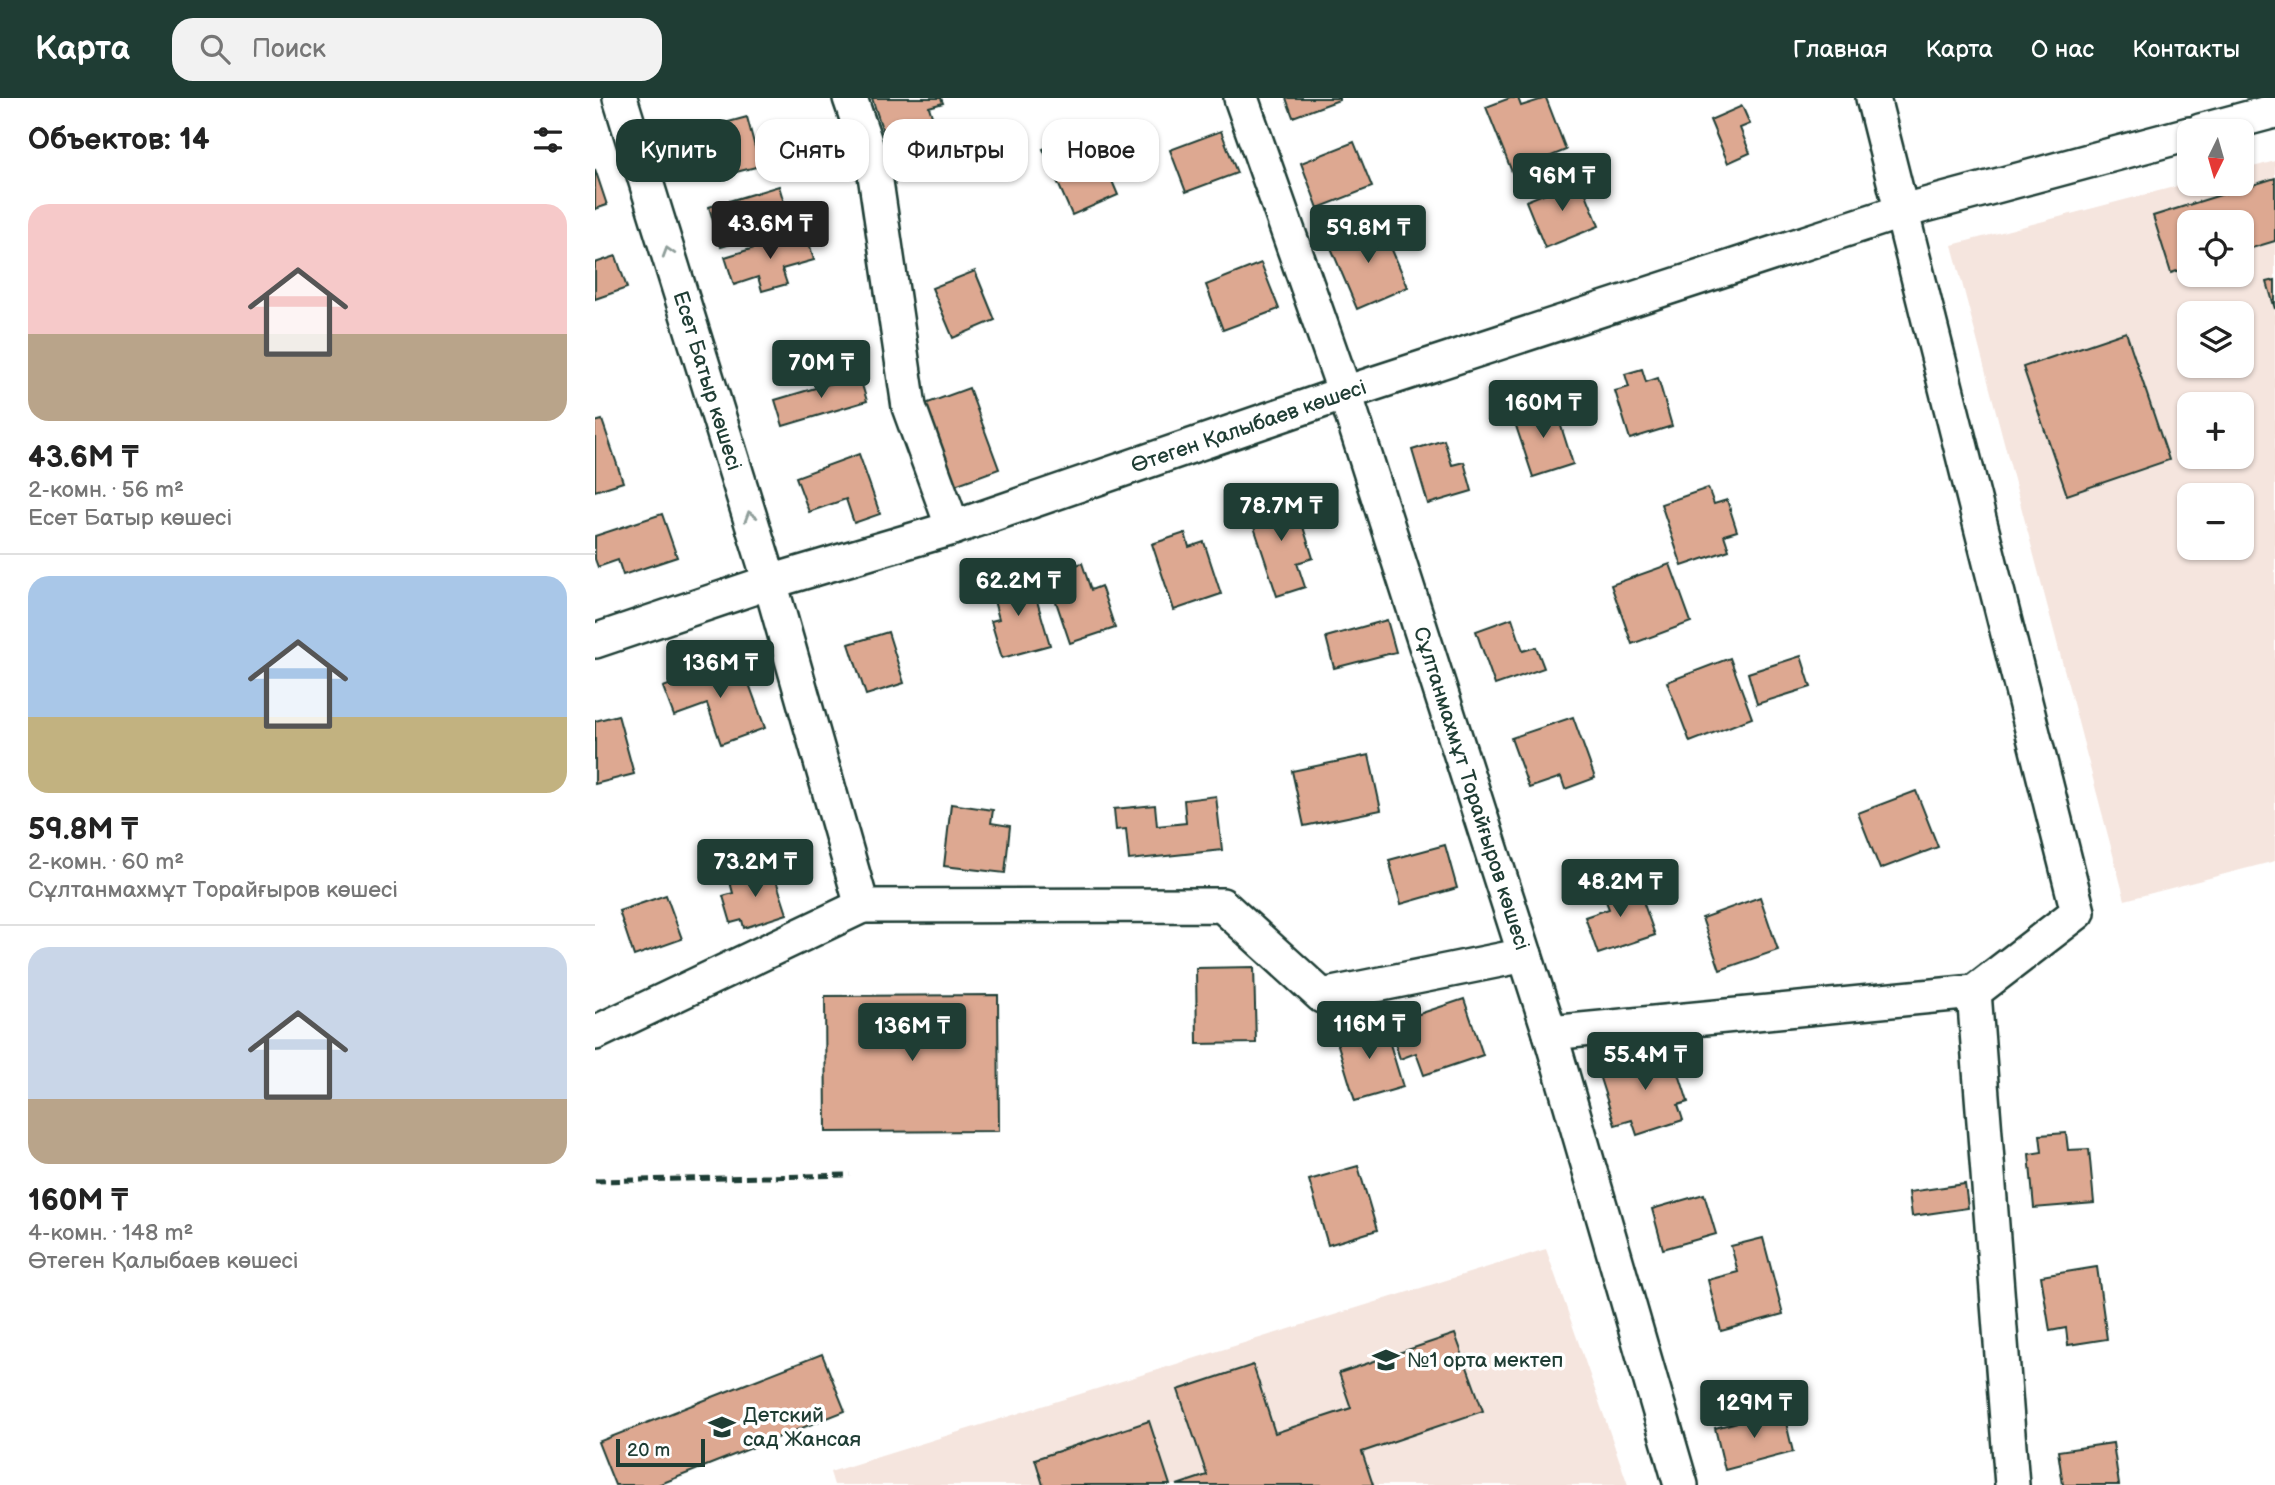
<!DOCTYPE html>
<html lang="ru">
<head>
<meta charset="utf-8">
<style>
	body { margin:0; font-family:"Balsamiq Sans",sans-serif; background:#f2f2f2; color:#222; height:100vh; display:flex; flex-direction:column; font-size:26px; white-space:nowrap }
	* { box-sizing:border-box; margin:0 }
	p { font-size:23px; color:#767676 }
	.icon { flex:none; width:38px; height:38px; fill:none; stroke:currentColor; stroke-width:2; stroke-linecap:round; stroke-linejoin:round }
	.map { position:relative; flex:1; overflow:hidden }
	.details { display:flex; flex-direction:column; background:#fff; width:595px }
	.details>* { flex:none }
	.top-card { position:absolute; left:21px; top:21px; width:665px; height:63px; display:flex; gap:14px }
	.needle { width:46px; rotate:185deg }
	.buttons { position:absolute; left:1582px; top:21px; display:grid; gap:14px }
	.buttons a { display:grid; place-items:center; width:77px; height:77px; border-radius:14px; background:#fff; box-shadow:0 2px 5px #0004; font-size:35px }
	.scale { position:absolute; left:21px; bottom:18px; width:89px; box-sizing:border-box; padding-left:7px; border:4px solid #1f3d34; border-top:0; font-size:19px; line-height:24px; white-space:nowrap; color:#1f3d34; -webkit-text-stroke:5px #fff; paint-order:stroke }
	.price { position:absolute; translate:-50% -60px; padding:0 16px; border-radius:7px; background:#1f3d34; color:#fff; font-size:23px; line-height:46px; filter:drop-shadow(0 2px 4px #0008) }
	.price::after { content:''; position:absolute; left:50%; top:42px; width:21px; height:16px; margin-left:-10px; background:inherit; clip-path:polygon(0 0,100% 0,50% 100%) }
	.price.on { background:#222; color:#fff }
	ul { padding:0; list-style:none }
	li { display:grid; align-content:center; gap:14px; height:371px; padding:0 28px }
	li+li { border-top:2px solid #e0e0e0 }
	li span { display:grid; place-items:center; height:217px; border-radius:21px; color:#555 }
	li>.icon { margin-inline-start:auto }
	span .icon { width:126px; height:126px; fill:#fffc; stroke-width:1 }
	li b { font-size:30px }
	h2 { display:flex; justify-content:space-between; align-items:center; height:84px; padding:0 28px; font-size:30px }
	.chip { padding:0 24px; border-radius:21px; background:#fff; box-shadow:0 2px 5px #0004; font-size:24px; line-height:63px }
	.chip.on { background:#1f3d34; color:#fff }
	header { display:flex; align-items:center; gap:42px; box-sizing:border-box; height:98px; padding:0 35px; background:#1f3d34; color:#fff }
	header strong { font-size:33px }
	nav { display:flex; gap:38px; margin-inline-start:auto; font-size:24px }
	.search { width:490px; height:63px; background:#f2f2f2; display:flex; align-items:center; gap:18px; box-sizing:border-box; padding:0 24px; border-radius:21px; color:#767676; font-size:26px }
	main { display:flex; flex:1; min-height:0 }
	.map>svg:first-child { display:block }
	.built { fill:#f5e5de; fill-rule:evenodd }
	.building { fill:#dda891; stroke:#1f3d34; stroke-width:2 }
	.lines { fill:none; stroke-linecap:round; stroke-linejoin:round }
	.minor-casing { stroke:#1f3d34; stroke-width:38 }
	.minor { stroke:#fff; stroke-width:33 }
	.rail { stroke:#1f3d34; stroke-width:5; stroke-dasharray:10 5; stroke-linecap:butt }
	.oneway { stroke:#8f9e9a }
	.labels { text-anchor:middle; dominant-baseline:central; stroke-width:7; stroke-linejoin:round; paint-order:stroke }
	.street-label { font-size:21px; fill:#1f3d34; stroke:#fff }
	.poi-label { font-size:21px; fill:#1f3d34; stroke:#fff; text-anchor:start }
</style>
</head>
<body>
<header>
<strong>Карта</strong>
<div class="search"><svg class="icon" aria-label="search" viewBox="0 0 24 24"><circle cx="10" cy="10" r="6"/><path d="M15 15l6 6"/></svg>Поиск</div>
<nav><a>Главная</a><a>Карта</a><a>О нас</a><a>Контакты</a></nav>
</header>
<main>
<section class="details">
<h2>Объектов: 14<svg class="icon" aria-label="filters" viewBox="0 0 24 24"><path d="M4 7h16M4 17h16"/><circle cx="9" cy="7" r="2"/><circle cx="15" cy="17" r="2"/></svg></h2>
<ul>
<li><span style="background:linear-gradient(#f6c9c9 60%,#b9a48a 0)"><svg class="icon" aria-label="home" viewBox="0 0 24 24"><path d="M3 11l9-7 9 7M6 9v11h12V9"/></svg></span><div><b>43.6M ₸</b><p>2-комн. · 56 m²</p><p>Есет Батыр көшесі</p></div></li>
<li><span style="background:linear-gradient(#a9c7e8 65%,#c2b280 0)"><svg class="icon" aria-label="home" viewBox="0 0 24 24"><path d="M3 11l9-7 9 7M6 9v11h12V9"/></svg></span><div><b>59.8M ₸</b><p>2-комн. · 60 m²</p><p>Сұлтанмахмұт Торайғыров көшесі</p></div></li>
<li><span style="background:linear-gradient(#c9d6e8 70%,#b9a48a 0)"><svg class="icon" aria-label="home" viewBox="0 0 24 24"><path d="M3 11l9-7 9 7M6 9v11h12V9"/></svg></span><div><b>160M ₸</b><p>4-комн. · 148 m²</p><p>Өтеген Қалыбаев көшесі</p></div></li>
</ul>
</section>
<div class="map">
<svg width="1680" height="1387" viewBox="0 0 1680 1387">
	<rect width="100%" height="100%" fill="#fff"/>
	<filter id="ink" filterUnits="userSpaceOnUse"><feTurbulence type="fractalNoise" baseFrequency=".0143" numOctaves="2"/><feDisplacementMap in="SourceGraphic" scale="14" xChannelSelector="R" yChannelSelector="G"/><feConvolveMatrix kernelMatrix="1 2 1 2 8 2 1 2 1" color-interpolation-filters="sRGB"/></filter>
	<g filter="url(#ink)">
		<g class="built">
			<path d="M1680,63V763L1530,802L1357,147L1594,85L1647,86V72ZM1594,124H1647V177H1594ZM1594,215H1647V268H1594ZM1594,306H1647V359H1594ZM1594,397H1647V450H1594Z"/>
			<polygon points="951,1151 1033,1387 239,1387 235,1374"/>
		</g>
		<g class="building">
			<polygon points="277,0 346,0 348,5 334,9 340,27 291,43"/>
			<polygon points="691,0 744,0 744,2 698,19"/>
			<polygon points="915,0 923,0 926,8 951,0 971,52 917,74 891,9"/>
			<polygon points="1147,8 1155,26 1145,30 1155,55 1133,65 1115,22"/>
			<polygon points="152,19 165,68 105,83 96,49 119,43 115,29"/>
			<polygon points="495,31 523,97 477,117 448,51"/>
			<polygon points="626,33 642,75 591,94 575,52"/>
			<polygon points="759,44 777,89 723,110 706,65"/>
			<polygon points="0,71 12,107 0,111"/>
			<polygon points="1680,80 1680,143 1647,153 1647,124 1594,124 1594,169 1576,175 1558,118"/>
			<polygon points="985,81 1004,128 950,150 931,103"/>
			<polygon points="184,88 196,128 126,149 114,109"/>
			<polygon points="785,124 813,189 762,211 734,145"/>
			<polygon points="211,134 219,162 187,171 192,186 167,193 163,179 139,187 130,159"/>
			<polygon points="21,158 32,190 0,201 0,165"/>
			<polygon points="666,165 684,211 628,232 611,187"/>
			<polygon points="380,173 400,222 358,240 337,190"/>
			<polygon points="1680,182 1680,211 1672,184"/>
			<polygon points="1531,234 1574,362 1472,397 1428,269"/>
			<polygon points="1047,271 1051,284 1063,280 1077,328 1035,341 1020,293 1034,289 1030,276"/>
			<polygon points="264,277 272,303 188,328 180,302"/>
			<polygon points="374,290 404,371 360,387 330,306"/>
			<polygon points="959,306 978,366 938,379 918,319"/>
			<polygon points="7,322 28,384 0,393 0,324"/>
			<polygon points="849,342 857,367 869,364 877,393 833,406 817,352"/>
			<polygon points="264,356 285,416 259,425 251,401 214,414 201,379"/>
			<polygon points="1113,390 1119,406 1132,402 1142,433 1129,437 1134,452 1087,468 1066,406"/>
			<polygon points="680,399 684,412 701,407 718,460 702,465 710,489 682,498 652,408"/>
			<polygon points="67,416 82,459 28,477 23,462 3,469 0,461 0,438"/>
			<polygon points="590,435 594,449 609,444 626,496 579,512 557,446"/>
			<polygon points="487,465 496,492 506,488 520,530 475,545 452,477"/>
			<polygon points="1075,466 1096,524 1037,546 1016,487"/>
			<polygon points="434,476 455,547 407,560 396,523 404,521 395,488"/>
			<polygon points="917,520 928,553 941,549 949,570 900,587 881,533"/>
			<polygon points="792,522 801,554 739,570 731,539"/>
			<polygon points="293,534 309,585 271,597 254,546"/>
			<polygon points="1206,558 1216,589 1162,606 1153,575"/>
			<polygon points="1135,560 1157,620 1095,644 1072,584"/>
			<polygon points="145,561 170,630 126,646 112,606 79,618 68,589"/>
			<polygon points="23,617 39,676 0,686 0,623"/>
			<polygon points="978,619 1000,680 970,691 966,679 934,690 916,640"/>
			<polygon points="774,657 786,712 709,728 697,673"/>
			<polygon points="1321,693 1343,749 1285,771 1263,715"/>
			<polygon points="621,698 627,752 534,762 531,731 521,732 519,711 560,707 562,728 591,725 589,702"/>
			<polygon points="356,706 398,712 396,725 415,728 410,775 349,768"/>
			<polygon points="850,747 862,790 806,806 794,762"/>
			<polygon points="177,770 192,816 149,830 147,822 136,825 128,798 138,795 135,784"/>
			<polygon points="1040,781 1060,837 1003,856 990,819 1014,811 1007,793"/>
			<polygon points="71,797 87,841 39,858 24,813"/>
			<polygon points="1165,799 1183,852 1125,872 1107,820"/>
			<polygon points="659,869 661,945 602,946 601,870"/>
			<polygon points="403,897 404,1033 231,1034 230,898"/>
			<polygon points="869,901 888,957 829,977 821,955 805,961 794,926"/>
			<polygon points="788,923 808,989 760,1003 740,937"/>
			<polygon points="1076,951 1093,1004 1083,1007 1088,1022 1042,1037 1037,1022 1020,1027 1003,974"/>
			<polygon points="1471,1035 1473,1052 1494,1051 1499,1105 1439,1110 1434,1056 1447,1054 1445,1037"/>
			<polygon points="763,1068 782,1132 733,1147 714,1082"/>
			<polygon points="1370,1086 1373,1110 1317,1118 1314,1094"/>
			<polygon points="1109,1096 1121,1136 1068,1151 1057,1111"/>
			<polygon points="1168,1140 1188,1216 1126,1233 1113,1182 1143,1174 1136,1148"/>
			<polygon points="1502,1169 1512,1241 1473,1247 1471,1230 1455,1233 1446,1178"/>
			<polygon points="860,1236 888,1313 767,1354 778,1387 582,1387 612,1377 583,1292 658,1267 680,1335 756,1310 744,1275"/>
			<polygon points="227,1256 250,1313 63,1387 20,1387 3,1344"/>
			<polygon points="1188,1312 1198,1354 1130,1372 1120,1330"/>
			<polygon points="554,1323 575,1387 448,1387 440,1361"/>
			<polygon points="1518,1345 1524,1387 1468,1387 1463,1353"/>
		</g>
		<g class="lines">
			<defs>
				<g id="minor">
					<path id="s1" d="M25,0L175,484L267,808L627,807L727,898L930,857"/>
					<polyline points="255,0 279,70 314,309 358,430"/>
					<path id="s2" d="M646,0L750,295L955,935L1086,1387"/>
					<polyline points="1605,33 1680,13"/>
					<path id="s3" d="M0,543L175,484L358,430L750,295L1308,113L1594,36"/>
					<polyline points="1379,894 1417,1387"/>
					<polyline points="0,935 267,808"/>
					<polyline points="955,935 1379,894 1483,814 1278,0"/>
				</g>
			</defs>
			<use href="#minor" class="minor-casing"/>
			<use href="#minor" class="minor"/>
			<polyline class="rail" points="0,1083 255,1077"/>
		</g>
		<defs><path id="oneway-chevron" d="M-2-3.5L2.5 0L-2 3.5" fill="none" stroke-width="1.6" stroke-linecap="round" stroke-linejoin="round" transform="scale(1.75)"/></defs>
		<g class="oneway">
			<use href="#oneway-chevron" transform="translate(73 154) rotate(-107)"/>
			<use href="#oneway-chevron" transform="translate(155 418) rotate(-107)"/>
		</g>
	</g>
	<defs>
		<symbol id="school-bare" viewBox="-9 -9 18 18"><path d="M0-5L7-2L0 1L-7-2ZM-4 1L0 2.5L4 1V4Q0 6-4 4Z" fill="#1f3d34" stroke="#fff" stroke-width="2.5" paint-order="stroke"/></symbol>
	</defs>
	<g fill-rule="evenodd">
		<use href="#school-bare" x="772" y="1243" width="38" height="38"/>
		<use href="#school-bare" x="108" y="1310" width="38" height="38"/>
	</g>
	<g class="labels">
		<g class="street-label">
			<text stroke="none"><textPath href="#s1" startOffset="296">Есет Батыр көшесі</textPath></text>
			<text stroke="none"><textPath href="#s3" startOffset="688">Өтеген Қалыбаев көшесі</textPath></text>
			<text stroke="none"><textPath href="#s2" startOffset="728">Сұлтанмахмұт Торайғыров көшесі</textPath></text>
		</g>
		<g class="poi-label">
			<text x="812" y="1262">№1 орта мектеп</text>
			<text x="148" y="1317">Детский<tspan x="148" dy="24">сад Жансая</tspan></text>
		</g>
	</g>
</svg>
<div class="buttons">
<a><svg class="needle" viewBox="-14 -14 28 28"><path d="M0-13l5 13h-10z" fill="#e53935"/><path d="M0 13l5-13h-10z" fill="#767676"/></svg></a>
<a><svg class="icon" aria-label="locate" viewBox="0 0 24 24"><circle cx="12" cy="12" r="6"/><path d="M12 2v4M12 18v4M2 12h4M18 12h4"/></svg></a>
<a><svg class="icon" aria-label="layers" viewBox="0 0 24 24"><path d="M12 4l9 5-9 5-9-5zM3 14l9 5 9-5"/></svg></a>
<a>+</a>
<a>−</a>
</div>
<div class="scale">20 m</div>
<b class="price" style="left:967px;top:115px">96M ₸</b>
<b class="price on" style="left:175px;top:163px">43.6M ₸</b>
<b class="price" style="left:773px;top:167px">59.8M ₸</b>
<b class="price" style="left:226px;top:302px">70M ₸</b>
<b class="price" style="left:948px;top:342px">160M ₸</b>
<b class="price" style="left:686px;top:445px">78.7M ₸</b>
<b class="price" style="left:423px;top:520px">62.2M ₸</b>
<b class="price" style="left:125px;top:602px">136M ₸</b>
<b class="price" style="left:160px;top:801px">73.2M ₸</b>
<b class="price" style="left:1025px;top:821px">48.2M ₸</b>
<b class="price" style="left:774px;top:963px">116M ₸</b>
<b class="price" style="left:317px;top:965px">136M ₸</b>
<b class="price" style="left:1050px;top:994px">55.4M ₸</b>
<b class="price" style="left:1159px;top:1342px">129M ₸</b>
<div class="top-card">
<a class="chip on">Купить</a>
<a class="chip">Снять</a>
<a class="chip">Фильтры</a>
<a class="chip">Новое</a>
</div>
</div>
</main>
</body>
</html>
